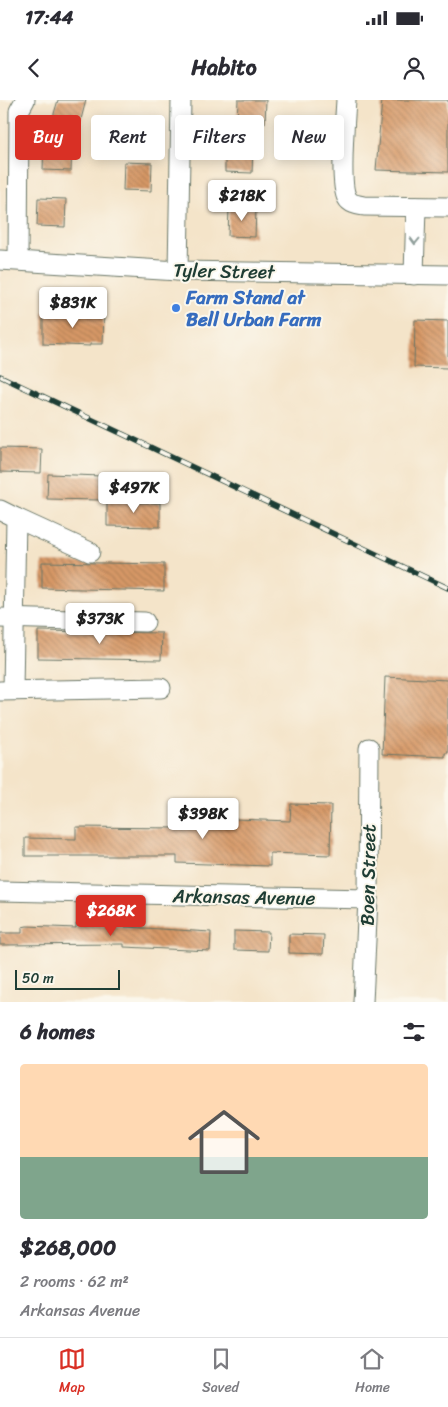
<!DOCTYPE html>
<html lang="en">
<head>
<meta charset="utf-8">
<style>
	body { margin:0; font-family:Sriracha,sans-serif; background:#f7f7f7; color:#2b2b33; height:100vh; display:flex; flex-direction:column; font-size:19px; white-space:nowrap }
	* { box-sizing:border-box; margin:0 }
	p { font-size:16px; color:#7c7c81 }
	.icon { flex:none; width:28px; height:28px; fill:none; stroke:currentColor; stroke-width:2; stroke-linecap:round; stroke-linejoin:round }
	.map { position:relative; height:902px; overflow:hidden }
	.panel { display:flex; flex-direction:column; background:#fff; flex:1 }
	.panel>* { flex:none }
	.guide { position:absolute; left:15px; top:15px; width:419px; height:45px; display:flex; gap:10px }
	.scale { position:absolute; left:15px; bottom:12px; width:105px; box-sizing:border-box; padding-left:5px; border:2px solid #1f3d34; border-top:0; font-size:14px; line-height:18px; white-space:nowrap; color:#1f3d34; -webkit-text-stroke:4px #fbf7ec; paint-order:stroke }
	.price { position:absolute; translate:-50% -42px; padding:0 11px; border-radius:5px; background:#fff; color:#222; font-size:16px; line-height:32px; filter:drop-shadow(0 1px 2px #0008) }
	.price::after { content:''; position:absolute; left:50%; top:30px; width:15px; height:11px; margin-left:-8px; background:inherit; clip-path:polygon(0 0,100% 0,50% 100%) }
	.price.current { background:#d93025; color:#fff }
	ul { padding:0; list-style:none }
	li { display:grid; align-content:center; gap:10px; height:265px; padding:0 20px }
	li+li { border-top:1px solid #e1e1e2 }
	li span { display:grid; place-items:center; height:155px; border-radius:5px; color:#555 }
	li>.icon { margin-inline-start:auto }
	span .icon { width:90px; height:90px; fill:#fffc; stroke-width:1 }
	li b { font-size:21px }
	h2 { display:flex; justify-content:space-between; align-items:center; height:60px; padding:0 20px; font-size:21px }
	.tag { padding:0 18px; border-radius:5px; background:#fff; box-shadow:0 2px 12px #0003; font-size:18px; line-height:45px }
	.tag.current { background:#d93025; color:#fff }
	.status { display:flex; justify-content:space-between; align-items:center; height:35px; padding:0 25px; background:#fff; direction:ltr }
	.status svg { height:14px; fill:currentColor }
	header { display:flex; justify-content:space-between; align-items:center; height:65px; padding:0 20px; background:#fff; font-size:22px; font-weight:700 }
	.dock { display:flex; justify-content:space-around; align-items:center; height:70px; border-top:1px solid #e1e1e2; background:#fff; font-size:14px; color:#7c7c81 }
	.dock a { display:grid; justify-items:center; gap:2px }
	.dock .current { color:#d93025 }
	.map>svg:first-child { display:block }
	.building { fill:url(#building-back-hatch) }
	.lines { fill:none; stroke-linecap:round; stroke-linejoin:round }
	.minor-casing { stroke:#6a7768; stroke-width:21 }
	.minor { stroke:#fff; stroke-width:19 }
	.rail-casing { stroke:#1f3d34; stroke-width:5.5 }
	.rail { stroke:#fbf7ec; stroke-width:4; stroke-dasharray:11; stroke-linecap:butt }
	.oneway { stroke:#8f9e9a }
	.shop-dot { fill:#3f7fe0; stroke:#fbf7ec; stroke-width:2 }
	.labels { text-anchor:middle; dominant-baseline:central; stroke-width:4; stroke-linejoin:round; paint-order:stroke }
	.street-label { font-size:19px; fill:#1f3d34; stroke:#fbf7ec }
	.shop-label { font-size:19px; font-weight:bold; fill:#366cbe; stroke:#fbf7ec; text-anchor:start }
</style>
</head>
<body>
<div class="status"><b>17:44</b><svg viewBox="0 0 49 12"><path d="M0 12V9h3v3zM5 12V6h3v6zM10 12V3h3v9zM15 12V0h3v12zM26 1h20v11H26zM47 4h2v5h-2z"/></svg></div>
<header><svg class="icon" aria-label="back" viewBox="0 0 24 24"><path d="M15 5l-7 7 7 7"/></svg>Habito<svg class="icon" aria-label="person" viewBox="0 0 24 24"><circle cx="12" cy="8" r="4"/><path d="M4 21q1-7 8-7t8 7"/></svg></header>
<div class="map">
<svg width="448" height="902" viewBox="0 0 448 902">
	<defs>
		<pattern id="building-back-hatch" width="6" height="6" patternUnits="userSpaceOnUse" patternTransform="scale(1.25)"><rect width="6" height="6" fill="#d79866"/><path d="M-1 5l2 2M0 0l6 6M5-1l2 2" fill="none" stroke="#ae7d55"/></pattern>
	</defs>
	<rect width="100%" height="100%" fill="#fbf7ec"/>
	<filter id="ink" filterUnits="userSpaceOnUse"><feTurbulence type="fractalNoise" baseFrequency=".02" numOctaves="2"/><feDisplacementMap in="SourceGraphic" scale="10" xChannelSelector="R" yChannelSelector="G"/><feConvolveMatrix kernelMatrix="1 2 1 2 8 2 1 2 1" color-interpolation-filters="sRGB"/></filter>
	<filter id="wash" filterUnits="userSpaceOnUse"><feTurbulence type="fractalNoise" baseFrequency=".0096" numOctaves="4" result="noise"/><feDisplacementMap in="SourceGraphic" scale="20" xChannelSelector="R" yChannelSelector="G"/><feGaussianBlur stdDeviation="1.12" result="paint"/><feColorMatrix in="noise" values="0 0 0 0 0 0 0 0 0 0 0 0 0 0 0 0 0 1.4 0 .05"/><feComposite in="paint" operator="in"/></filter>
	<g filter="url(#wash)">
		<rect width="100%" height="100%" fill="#f4e4c9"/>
		<g id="blocks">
			<g class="building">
				<polygon points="58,0 86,0 78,31 51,24"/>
				<polygon points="238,0 266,0 265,23 237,22"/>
				<polygon points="382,0 448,0 448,72 376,70"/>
				<polygon points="44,43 72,44 71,71 43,70"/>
				<polygon points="225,45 253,46 252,73 225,72"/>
				<polygon points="124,62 152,63 151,91 123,90"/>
				<polygon points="38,98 66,99 65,127 37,126"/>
				<polygon points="229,108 256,109 255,137 228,136"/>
				<polygon points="43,213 104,213 103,244 90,244 90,246 43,244"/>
				<polygon points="415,220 448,221 448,268 414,267"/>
				<polygon points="0,348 42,349 41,373 0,372"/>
				<polygon points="48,374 101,376 100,400 47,399"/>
				<polygon points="107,402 160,403 160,427 107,426"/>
				<polygon points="42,462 164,464 164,491 42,488"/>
				<polygon points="38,531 162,533 161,560 38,558"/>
				<polygon points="385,577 448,580 448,653 445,653 445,657 382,654"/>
				<polygon points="291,704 331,705 330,755 270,753 270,766 177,763 177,756 25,756 25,738 76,739 76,727 178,728 179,717 290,721"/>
				<polygon points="76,824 211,832 210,851 124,847 124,844 0,845 0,833 22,833 22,827 27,826 76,828"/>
				<polygon points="234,831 269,832 268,851 234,850"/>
				<polygon points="289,834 324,835 323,854 289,853"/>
			</g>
		</g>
	</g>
	<g filter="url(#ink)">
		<use href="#blocks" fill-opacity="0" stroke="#6a7768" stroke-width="1"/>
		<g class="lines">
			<defs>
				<g id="minor">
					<path d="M346,0C345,19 339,84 347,98C350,104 358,105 364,106L448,107"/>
					<polyline points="0,160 178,171 448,175"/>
					<polyline points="18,160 19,11 25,0"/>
					<polyline points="178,171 181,0"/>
					<polyline points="414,175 416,107"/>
					<polyline points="0,410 16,418 13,590"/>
					<polyline points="16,418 90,452"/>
					<polyline points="0,518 145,522"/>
					<polyline points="0,591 161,588"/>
					<polyline points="0,791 368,799"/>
					<polyline points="363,902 368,799 369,648"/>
				</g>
			</defs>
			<use href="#minor" class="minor-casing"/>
			<use href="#minor" class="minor"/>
			<defs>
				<polyline id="rail" points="0,276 448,488"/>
			</defs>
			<use href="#rail" class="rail-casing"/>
			<use href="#rail" class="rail"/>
		</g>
		<defs><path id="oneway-chevron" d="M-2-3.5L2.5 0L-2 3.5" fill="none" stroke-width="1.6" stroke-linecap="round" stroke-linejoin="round" transform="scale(1.25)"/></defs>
		<use class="oneway" href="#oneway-chevron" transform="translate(415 141) rotate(92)"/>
	</g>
	<circle class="shop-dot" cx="176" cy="208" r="5"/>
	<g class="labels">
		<g class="street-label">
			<text transform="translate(224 171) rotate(1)">Tyler Street</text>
			<text transform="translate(368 775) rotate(-89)">Boen Street</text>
			<text transform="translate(244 797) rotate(1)">Arkansas Avenue</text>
		</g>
		<g class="shop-label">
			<text x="186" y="197">Farm Stand at<tspan x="186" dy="22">Bell Urban Farm</tspan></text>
		</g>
	</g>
</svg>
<div class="scale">50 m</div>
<b class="price" style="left:242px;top:122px">$218K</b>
<b class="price" style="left:73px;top:229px">$831K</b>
<b class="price" style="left:134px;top:414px">$497K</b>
<b class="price" style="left:100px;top:545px">$373K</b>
<b class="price" style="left:203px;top:740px">$398K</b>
<b class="price current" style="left:111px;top:837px">$268K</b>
<div class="guide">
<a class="tag current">Buy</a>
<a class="tag">Rent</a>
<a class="tag">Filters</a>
<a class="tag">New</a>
</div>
</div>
<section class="panel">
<h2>6 homes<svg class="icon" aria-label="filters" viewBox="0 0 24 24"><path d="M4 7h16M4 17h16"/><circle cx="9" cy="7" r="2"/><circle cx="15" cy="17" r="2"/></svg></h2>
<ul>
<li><span style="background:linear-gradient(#ffd9b3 60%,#7fa58c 0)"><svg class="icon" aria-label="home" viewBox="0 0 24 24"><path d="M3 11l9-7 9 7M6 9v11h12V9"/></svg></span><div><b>$268,000</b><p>2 rooms · 62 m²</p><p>Arkansas Avenue</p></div></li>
</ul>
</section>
<nav class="dock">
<a class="current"><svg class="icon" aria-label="map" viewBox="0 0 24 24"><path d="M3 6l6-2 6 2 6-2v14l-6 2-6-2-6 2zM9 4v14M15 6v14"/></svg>Map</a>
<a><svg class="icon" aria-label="saved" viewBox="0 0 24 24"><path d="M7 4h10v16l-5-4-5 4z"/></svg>Saved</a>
<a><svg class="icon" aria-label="home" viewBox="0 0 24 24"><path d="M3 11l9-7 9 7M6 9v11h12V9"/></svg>Home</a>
</nav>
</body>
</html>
